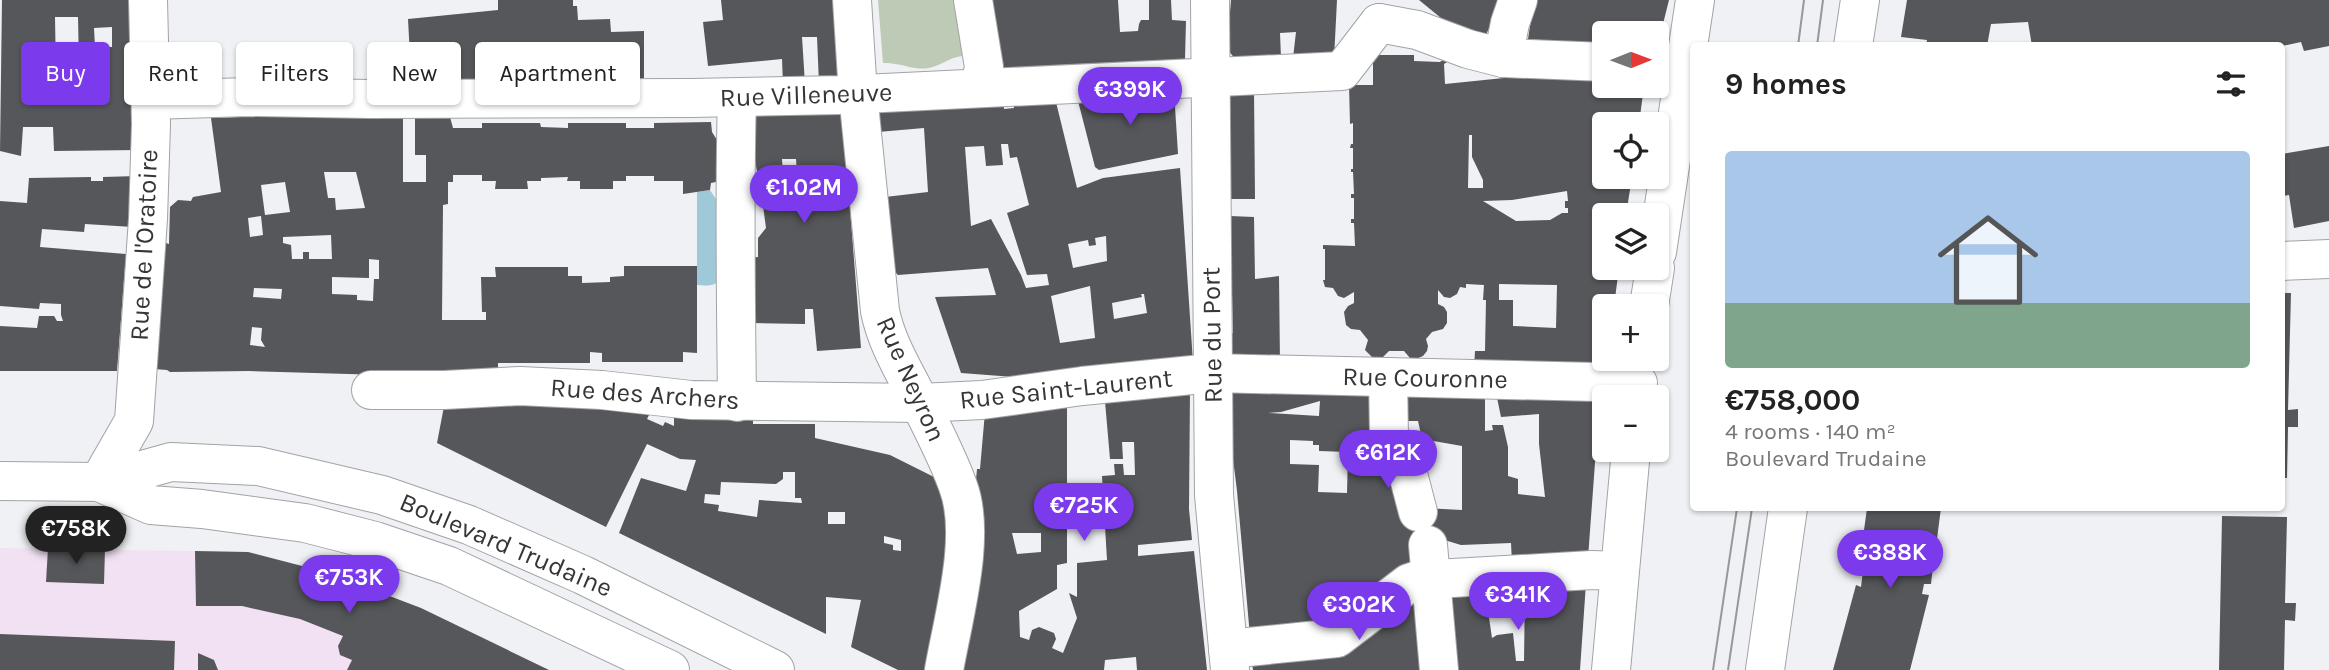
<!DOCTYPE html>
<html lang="en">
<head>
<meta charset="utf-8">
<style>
	body { margin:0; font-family:Karla,sans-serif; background:#f2f2f2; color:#222; height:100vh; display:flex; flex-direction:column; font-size:26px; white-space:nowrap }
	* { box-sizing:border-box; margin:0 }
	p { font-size:23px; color:#767676 }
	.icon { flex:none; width:38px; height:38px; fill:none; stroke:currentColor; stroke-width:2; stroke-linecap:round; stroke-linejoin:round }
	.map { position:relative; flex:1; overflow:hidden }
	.details { position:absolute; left:1690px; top:42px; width:595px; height:469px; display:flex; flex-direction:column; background:#fff; border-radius:7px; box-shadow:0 2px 5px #0004 }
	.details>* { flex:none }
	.banner { position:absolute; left:21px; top:42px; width:665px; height:63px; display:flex; gap:14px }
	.needle { width:46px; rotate:89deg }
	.fabs { position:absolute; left:1592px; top:21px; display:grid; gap:14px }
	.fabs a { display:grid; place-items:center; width:77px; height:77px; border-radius:7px; background:#fff; box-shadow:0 2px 5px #0004; font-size:35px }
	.price { position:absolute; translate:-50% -60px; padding:0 16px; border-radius:24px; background:#7c3aed; color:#fff; font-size:23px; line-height:46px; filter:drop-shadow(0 2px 4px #0008) }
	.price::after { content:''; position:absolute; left:50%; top:42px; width:21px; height:16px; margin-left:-10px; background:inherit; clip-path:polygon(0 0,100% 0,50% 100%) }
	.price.selected { background:#222; color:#fff }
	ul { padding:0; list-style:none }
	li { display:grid; align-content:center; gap:14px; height:371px; padding:0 35px }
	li+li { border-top:2px solid #e0e0e0 }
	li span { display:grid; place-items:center; height:217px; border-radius:7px; color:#555 }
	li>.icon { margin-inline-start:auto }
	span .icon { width:126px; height:126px; fill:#fffc; stroke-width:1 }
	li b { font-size:30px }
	h2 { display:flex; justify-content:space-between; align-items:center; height:84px; padding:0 35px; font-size:30px }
	.tag { padding:0 24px; border-radius:7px; background:#fff; box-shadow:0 2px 5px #0004; font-size:24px; line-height:63px }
	.tag.selected { background:#7c3aed; color:#fff }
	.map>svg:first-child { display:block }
	.education { fill:#f2e1f2 }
	.green { fill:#bccab6 }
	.water { fill:#9fc8d8 }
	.building { fill:#56575a; fill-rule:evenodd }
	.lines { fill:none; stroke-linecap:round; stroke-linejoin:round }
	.street-casing { stroke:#a2a3a6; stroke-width:40 }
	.secondary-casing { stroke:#a2a3a6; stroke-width:40 }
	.street { stroke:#fff; stroke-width:38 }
	.secondary { stroke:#fff; stroke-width:38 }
	.tram { stroke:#97989a; stroke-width:2 }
	.labels { text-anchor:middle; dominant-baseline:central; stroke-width:7; stroke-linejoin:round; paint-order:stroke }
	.street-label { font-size:26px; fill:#363638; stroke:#fff }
</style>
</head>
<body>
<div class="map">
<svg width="2329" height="670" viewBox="0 0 2329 670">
	<rect width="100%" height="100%" fill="#f0f1f4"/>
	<polygon class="education" points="0,548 248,552 421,608 549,670 0,670"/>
	<path class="green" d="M878,0H958L962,56C948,58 942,65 929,68C915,71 899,62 883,63Z"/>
	<path class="water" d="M710,190L719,204L723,279C714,286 708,286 697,285V192Z"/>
	<g class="building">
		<path d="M2,0H133L139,150L54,151L53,127H23L21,156L0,151ZM55,17H78L79,66L64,67L65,76H56ZM112,27V47H95L94,28Z"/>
		<polygon points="498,0 573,0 573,6 577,6 578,20 610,19 611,32 644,31 644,78 388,84 389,75 411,75 408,19 498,10"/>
		<polygon points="721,0 839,0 842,83 819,84 817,37 802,37 805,84 783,85 782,59 708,66 703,22 723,20"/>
		<polygon points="981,0 1118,0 1120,32 1138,31 1139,24 1141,20 1149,20 1149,0 1171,0 1172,20 1186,21 1185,59 999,68"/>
		<polygon points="1231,0 1337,0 1334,59 1293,58 1296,32 1280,33 1281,58 1237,61 1227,49"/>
		<polygon points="1419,0 1504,0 1483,40 1441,18"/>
		<polygon points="1534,0 1669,0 1658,44 1657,33 1605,33 1605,45 1528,39"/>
		<polygon points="1907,0 2329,0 2329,46 2304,51 2301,42 2282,46 2239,44 2032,46 2028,22 1991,24 1987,46 1926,46 1927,40 1901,37"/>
		<path d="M1373,55H1414V61L1440,62L1444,59L1447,62L1444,64L1445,84L1563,72L1605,75V86H1644L1639,124H1605V177H1632L1626,215H1605V268H1619L1614,306H1605V371L1474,368L1475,351H1485L1486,300H1483L1484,285L1466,284V288L1460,287L1457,294L1450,298L1444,297L1438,290V304L1444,307L1447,312V323L1443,329L1432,332L1426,339L1428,346L1427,351L1423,356L1416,359L1410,358L1404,351H1389L1381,359L1375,360L1365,350L1368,340L1360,330L1351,329L1346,325L1344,312L1348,306L1354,303V292L1344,298L1338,296L1333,288L1325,287L1323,280H1325V249H1323V245L1355,246L1354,223H1351V219H1354V198H1351V194H1354L1353,172H1351V169H1353V148H1350L1351,144H1353V123L1350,124L1349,85H1373ZM1469,135H1472V157L1483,180V188H1468ZM1567,191L1568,201H1565V208H1568V213H1562L1550,220L1516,221L1483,201L1512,200ZM1499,284L1557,285L1556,328L1513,326V300H1499Z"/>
		<polygon points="1229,89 1254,89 1255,199 1230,199"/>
		<polygon points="1174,91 1178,154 1099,170 1095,167 1077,97"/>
		<path d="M1055,98L1077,188L1103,178L1180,168L1193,362L1014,377L961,373L935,297L996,295L988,268L898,275L894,271L885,197L928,192L924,128L878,132L876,111L1003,100L1004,109L1014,108L1013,100ZM1001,144H1008L1010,158L1017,157L1029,205L1007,213L1027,275L1047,274L1049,285L1026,288L1021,275L991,219L971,226L965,147L984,146L986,166L1003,165ZM1106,236L1107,261L1073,268L1068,244L1088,240L1089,246L1096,245L1095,238ZM1090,286L1095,338L1060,343L1051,296ZM1141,294H1144L1147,313L1114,319L1112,303L1142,297Z"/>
		<path d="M842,107L861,348L817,351L813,309H805V324L753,323L745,258L758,257V238L766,228L762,198L747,201V183L759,182L753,150L750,108ZM782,159H796L797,174L783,175Z"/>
		<path d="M403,112V182H426V155H415V114L450,117L453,128H482V123H540L541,127L568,128V123H626V128H654V123L711,122L712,132L717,140L716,182L711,183L710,190L683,194V181H654V176H626V181H613V189H580V181H567L568,177L541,178V181H527L528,189H495L496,181H482V175H453V182H448V204L443,205L442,320H486V312H482L481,277H496L495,267H568V276H582V283L610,282V277L624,276V266H697V353L683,352V362H602V353L590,352V363H498V369L383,375L249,371L170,372L167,370L154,369L166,243L169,244L170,207L178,200L191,201L193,197L221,192L211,118ZM324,172H356L365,208L336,210L335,198H328ZM285,182L290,212L265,215L261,185ZM261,216L263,235L250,237L248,218ZM331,235L332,259H309V252H303V259H292L291,245L283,243V237ZM369,259L379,260V279H374L373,301L357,300V295L332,294V277L369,278ZM254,288L282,289L281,299L253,297ZM252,327L262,328L261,340L265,347L250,345Z"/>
		<polygon points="2329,146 2329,221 2294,228 2289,195 2282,196 2282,154"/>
		<polygon points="137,176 133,227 85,224 84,232 42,229 40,247 126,254 117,371 0,371 0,326 37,328 39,316 54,316 57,321 63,321 61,315 61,304 40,303 39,309 0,306 0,201 27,203 29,178 91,177 91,181 103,181 103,177"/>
		<polygon points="1230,216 1254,217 1255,279 1279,276 1280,364 1229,361 1227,333 1233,333"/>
		<polygon points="2282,293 2291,293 2288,410 2298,409 2298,427 2288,427 2287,478 2282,478"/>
		<path d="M1227,377L1380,384L1424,508L1462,510V446L1422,439L1418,421H1395V384L1485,395V431L1493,430L1492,425H1503L1508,447V476L1518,479V494L1545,497L1539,444V414L1501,417L1496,393L1600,395L1588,558L1512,563L1511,543L1461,545L1441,539L1418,562L1334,627L1250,636L1237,491L1227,410ZM1320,401L1319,416L1268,413L1281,412ZM1290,440L1313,441V445H1319V451L1348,452L1347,493L1318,492L1319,465L1290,464Z"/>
		<path d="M1104,390H1190L1189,509L1192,540L1138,545V556L1194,551L1207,670H1137L1136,657L1105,660L1104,670H958L977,469H980L985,412L1067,403V563L1057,565V589L1019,611L1020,637L1029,640L1032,630L1039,627L1054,633L1056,639L1052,648L1063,653L1077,618L1069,593L1077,597V563L1107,560L1102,476L1115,475L1114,464H1123L1124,475H1135L1134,442H1122L1123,459H1110ZM1012,533H1041V552L1017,554Z"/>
		<path d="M445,401L631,407L649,415L647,419L663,426L665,422L674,426V415L753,419V424H815V438L890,455L940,480L954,553L931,670H898L851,647L861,600L826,597V634L619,533L641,478L686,491L696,460L680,459L647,444L606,527L437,443ZM783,472H795V498H801L802,503L759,500L757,517L718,511L719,505L704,503L705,494L720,495L721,482L776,484L783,479ZM828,512H845V524H828ZM884,536L901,540V551L893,550V545L884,543Z"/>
		<polygon points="1867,508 1941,508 1935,554 1929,554 1927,565 1933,566 1931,584 1924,584 1922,594 1929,595 1910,670 1833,670 1856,585 1861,587 1866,546 1862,545"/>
		<polygon points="2222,516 2287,517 2285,603 2296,603 2295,621 2285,620 2284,670 2219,670"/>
		<polygon points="48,548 105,549 104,584 46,582"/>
		<polygon points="195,551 248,552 329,573 421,608 549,670 347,670 352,660 340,655 338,646 343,636 300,619 242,606 196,606"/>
		<polygon points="1586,583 1580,670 1443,670 1451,593 1485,590 1492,638 1497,635 1513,633 1516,661 1524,661 1525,587"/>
		<polygon points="1420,589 1431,670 1253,670 1251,656"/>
		<polygon points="0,634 175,641 174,670 0,670"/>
		<polygon points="198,653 214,660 218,670 198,670"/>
	</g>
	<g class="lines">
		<defs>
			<g id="street">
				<path d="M852,0L858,94L880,311C887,345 905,372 920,403C933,430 948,458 958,486C977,536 953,618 944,670"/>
				<polyline points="973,0 984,67 980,87"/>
				<polyline points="1210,0 1214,495 1230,670"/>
				<polyline points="1379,23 1417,30 1468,49 1503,58 1605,62"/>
				<polyline points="1503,58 1510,23 1518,0"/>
				<path d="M737,98C734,199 736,300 737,402"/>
				<polyline points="150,100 248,97 370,99 691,98 842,95 1342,71 1379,23"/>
				<polyline points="1657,252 1695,0"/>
				<polyline points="2282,261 2329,259"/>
				<polyline points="1649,306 1655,268"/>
				<polyline points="1388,377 1389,437 1402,451 1418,512"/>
				<polyline points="371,390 444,390 520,386 602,390 691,400 920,403 982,400 1082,386 1212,373 1638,383"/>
				<polyline points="99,482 134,421 148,219 151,124 148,0"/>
				<polyline points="1428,545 1439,670"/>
				<polyline points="1228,649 1337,638 1409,583 1418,580 1592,570 1619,571"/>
				<polyline points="1611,670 1631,450"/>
			</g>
			<g id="secondary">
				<polyline points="1853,46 1860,0"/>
				<polyline points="0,481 99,482 171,462 258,466 382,495 469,525 583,575 775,670"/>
				<polyline points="99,482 151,505 202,509 305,523 375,541 449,566 670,670"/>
				<polyline points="1765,670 1788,508"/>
			</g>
		</defs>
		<use href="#street" class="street-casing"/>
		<use href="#secondary" class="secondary-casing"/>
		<use href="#street" class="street"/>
		<use href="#secondary" class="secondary"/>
		<g class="tram">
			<polyline points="1798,46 1804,0"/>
			<polyline points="1817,46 1823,0"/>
			<polyline points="1713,670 1737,508"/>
			<polyline points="1728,670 1752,508"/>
		</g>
	</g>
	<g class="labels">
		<g class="street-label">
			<text transform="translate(806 95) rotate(-2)">Rue Villeneuve</text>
			<text transform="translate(144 245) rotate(-87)">Rue de l'Oratoire</text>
			<text transform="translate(1212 335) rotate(-91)">Rue du Port</text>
			<text transform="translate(1425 378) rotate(1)">Rue Couronne</text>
			<text transform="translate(911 379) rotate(66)">Rue Neyron</text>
			<text transform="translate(1066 389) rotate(-6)">Rue Saint-Laurent</text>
			<text transform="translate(645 394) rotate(4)">Rue des Archers</text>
			<text transform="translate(506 545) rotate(23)">Boulevard Trudaine</text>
		</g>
	</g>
</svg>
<div class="fabs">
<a><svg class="needle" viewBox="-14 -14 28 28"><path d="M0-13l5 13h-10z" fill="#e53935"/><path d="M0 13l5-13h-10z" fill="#767676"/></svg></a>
<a><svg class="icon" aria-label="locate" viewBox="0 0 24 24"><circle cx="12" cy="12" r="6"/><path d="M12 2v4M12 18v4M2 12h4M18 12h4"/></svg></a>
<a><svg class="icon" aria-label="layers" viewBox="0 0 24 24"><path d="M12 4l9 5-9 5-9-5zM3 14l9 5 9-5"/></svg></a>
<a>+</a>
<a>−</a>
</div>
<b class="price" style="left:1130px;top:127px">€399K</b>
<b class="price" style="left:804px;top:225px">€1.02M</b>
<b class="price" style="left:1388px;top:490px">€612K</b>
<b class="price" style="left:1084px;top:543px">€725K</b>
<b class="price selected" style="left:76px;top:566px">€758K</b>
<b class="price" style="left:1890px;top:590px">€388K</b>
<b class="price" style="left:349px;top:615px">€753K</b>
<b class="price" style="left:1518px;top:632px">€341K</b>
<b class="price" style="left:1359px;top:642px">€302K</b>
<div class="banner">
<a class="tag selected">Buy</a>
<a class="tag">Rent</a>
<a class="tag">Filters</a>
<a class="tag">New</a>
<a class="tag">Apartment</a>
</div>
<section class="details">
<h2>9 homes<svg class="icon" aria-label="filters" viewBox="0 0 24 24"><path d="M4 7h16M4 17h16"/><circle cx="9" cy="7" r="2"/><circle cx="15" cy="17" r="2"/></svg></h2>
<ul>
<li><span style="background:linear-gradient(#a9c7e8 70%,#7fa58c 0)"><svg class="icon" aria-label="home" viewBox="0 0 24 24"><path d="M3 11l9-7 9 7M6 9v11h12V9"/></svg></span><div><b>€758,000</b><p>4 rooms · 140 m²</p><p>Boulevard Trudaine</p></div></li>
</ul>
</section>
</div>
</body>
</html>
